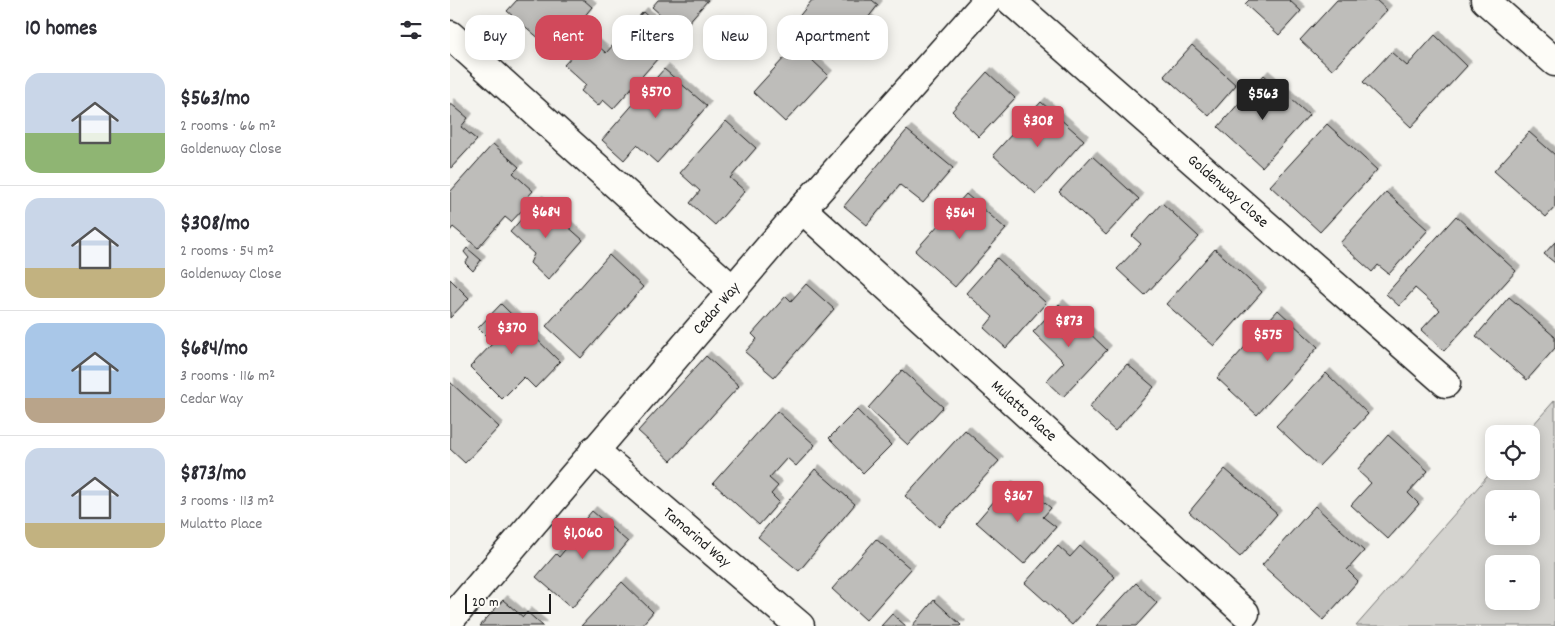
<!DOCTYPE html>
<html lang="en">
<head>
<meta charset="utf-8">
<style>
	body { margin:0; font-family:Dekko,sans-serif; background:#f7f7f7; color:#2b2b33; height:100vh; display:flex; flex-direction:column; font-size:19px; white-space:nowrap }
	* { box-sizing:border-box; margin:0 }
	p { font-size:16px; color:#7c7c81 }
	.icon { flex:none; width:28px; height:28px; fill:none; stroke:currentColor; stroke-width:2; stroke-linecap:round; stroke-linejoin:round }
	.map { position:relative; flex:1; overflow:hidden }
	.drawer { display:flex; flex-direction:column; background:#fff; width:450px }
	.drawer>* { flex:none }
	.guide { position:absolute; left:15px; top:15px; width:475px; height:45px; display:flex; gap:10px }
	.fabs { position:absolute; left:1035px; top:425px; display:grid; gap:10px }
	.fabs a { display:grid; place-items:center; width:55px; height:55px; border-radius:10px; background:#fff; box-shadow:0 2px 12px #0003; font-size:25px }
	.scale { position:absolute; left:15px; bottom:12px; width:86px; box-sizing:border-box; padding-left:5px; border:2px solid #1c1c1c; border-top:0; font-size:14px; line-height:18px; white-space:nowrap; color:#1c1c1c; -webkit-text-stroke:4px #fdfcf7; paint-order:stroke }
	.price { position:absolute; translate:-50% -42px; padding:0 11px; border-radius:5px; background:#d1495b; color:#fff; font-size:16px; line-height:32px; filter:drop-shadow(0 1px 2px #0008) }
	.price::after { content:''; position:absolute; left:50%; top:30px; width:15px; height:11px; margin-left:-8px; background:inherit; clip-path:polygon(0 0,100% 0,50% 100%) }
	.price.selected { background:#222; color:#fff }
	ul { padding:0; list-style:none }
	li { display:flex; align-items:center; gap:15px; height:125px; padding:0 25px }
	li+li { border-top:1px solid #e1e1e2 }
	li span { display:grid; place-items:center; flex:none; width:140px; height:100px; border-radius:15px; color:#555 }
	li>.icon { margin-inline-start:auto }
	span .icon { width:60px; height:60px; fill:#fffc; stroke-width:1 }
	li b { font-size:21px }
	h2 { display:flex; justify-content:space-between; align-items:center; height:60px; padding:0 25px; font-size:21px }
	.tag { padding:0 18px; border-radius:15px; background:#fff; box-shadow:0 2px 12px #0003; font-size:18px; line-height:45px }
	.tag.selected { background:#d1495b; color:#fff }
	main { display:flex; flex:1; min-height:0 }
	.map>svg:first-child { display:block }
	.green { fill:#d4d3cf; stroke:#787876; fill-rule:evenodd }
	.building { fill:#bebdba; stroke:#1c1c1c; filter:url(#shadow) }
	.lines { fill:none; stroke-linecap:round; stroke-linejoin:round }
	.minor-casing { stroke:#1c1c1c; stroke-width:31 }
	.minor { stroke:#fdfcf7; stroke-width:28 }
	.labels { text-anchor:middle; dominant-baseline:central; stroke-width:4.5; stroke-linejoin:round; paint-order:stroke }
	.street-label { font-size:16px; fill:#1c1c1c; stroke:#fdfcf7 }
</style>
</head>
<body>
<main>
<section class="drawer">
<h2>10 homes<svg class="icon" aria-label="filters" viewBox="0 0 24 24"><path d="M4 7h16M4 17h16"/><circle cx="9" cy="7" r="2"/><circle cx="15" cy="17" r="2"/></svg></h2>
<ul>
<li><span style="background:linear-gradient(#c9d6e8 60%,#8fb573 0)"><svg class="icon" aria-label="home" viewBox="0 0 24 24"><path d="M3 11l9-7 9 7M6 9v11h12V9"/></svg></span><div><b>$563/mo</b><p>2 rooms · 66 m²</p><p>Goldenway Close</p></div></li>
<li><span style="background:linear-gradient(#c9d6e8 70%,#c2b280 0)"><svg class="icon" aria-label="home" viewBox="0 0 24 24"><path d="M3 11l9-7 9 7M6 9v11h12V9"/></svg></span><div><b>$308/mo</b><p>2 rooms · 54 m²</p><p>Goldenway Close</p></div></li>
<li><span style="background:linear-gradient(#a9c7e8 75%,#b9a48a 0)"><svg class="icon" aria-label="home" viewBox="0 0 24 24"><path d="M3 11l9-7 9 7M6 9v11h12V9"/></svg></span><div><b>$684/mo</b><p>3 rooms · 116 m²</p><p>Cedar Way</p></div></li>
<li><span style="background:linear-gradient(#c9d6e8 75%,#c2b280 0)"><svg class="icon" aria-label="home" viewBox="0 0 24 24"><path d="M3 11l9-7 9 7M6 9v11h12V9"/></svg></span><div><b>$873/mo</b><p>3 rooms · 113 m²</p><p>Mulatto Place</p></div></li>
</ul>
</section>
<div class="map">
<svg width="1105" height="626" viewBox="0 0 1105 626">
	<defs>
		<filter id="shadow"><feDropShadow dx="4.5" dy="-4.5" stdDeviation="0" flood-color="#0004"/></filter>
	</defs>
	<rect width="100%" height="100%" fill="#f4f3ee"/>
	<filter id="ink" filterUnits="userSpaceOnUse"><feTurbulence type="fractalNoise" baseFrequency=".02" numOctaves="2"/><feDisplacementMap in="SourceGraphic" scale="10" xChannelSelector="R" yChannelSelector="G"/><feConvolveMatrix kernelMatrix="1 2 1 2 8 2 1 2 1" color-interpolation-filters="sRGB"/></filter>
	<g filter="url(#ink)">
		<path class="green" d="M1105,400V626H906L1044,469V471H1081V434H1075ZM1044,499H1081V536H1044ZM1044,564H1081V601H1044Z"/>
		<g class="building">
			<polygon points="67,0 134,0 142,7 105,52 57,11"/>
			<polygon points="208,0 258,0 230,32 202,7"/>
			<polygon points="362,0 422,0 428,5 417,19 421,22 393,56 347,19"/>
			<polygon points="799,0 839,0 851,11 829,35 795,4"/>
			<polygon points="887,0 926,0 937,10 882,70 850,40"/>
			<polygon points="193,12 224,40 163,109 153,100 148,106 131,91 136,85 114,65 139,38 156,53"/>
			<polygon points="985,35 1017,66 961,127 913,82 941,52 957,66"/>
			<polygon points="346,45 378,75 335,122 303,92"/>
			<polygon points="742,45 786,85 759,116 714,76"/>
			<polygon points="214,69 257,106 207,163 187,145 174,160 152,140"/>
			<polygon points="537,72 565,98 529,137 502,111"/>
			<polygon points="814,75 859,115 812,167 768,127"/>
			<polygon points="591,102 634,140 586,194 543,155"/>
			<polygon points="0,103 18,118 11,127 27,140 0,169"/>
			<polygon points="276,121 306,148 280,178 295,191 265,225 240,203 250,191 230,173"/>
			<polygon points="877,124 927,170 870,232 820,186"/>
			<polygon points="457,130 503,168 473,203 450,185 417,225 394,206"/>
			<polygon points="1079,132 1105,155 1105,207 1096,217 1044,171"/>
			<polygon points="43,144 69,167 63,173 83,191 72,203 75,207 61,222 55,217 28,248 3,227 0,231 0,192"/>
			<polygon points="642,156 689,199 656,235 609,192"/>
			<polygon points="936,192 978,230 939,274 928,265 922,272 890,243"/>
			<polygon points="516,194 556,229 505,287 465,251"/>
			<polygon points="88,200 133,240 98,280 80,263 84,254 60,232"/>
			<polygon points="712,203 749,237 695,295 667,269 691,244 682,236"/>
			<polygon points="1006,216 1066,271 994,351 971,330 990,310 965,288 949,306 936,294"/>
			<polygon points="1105,242 1105,263 1094,254"/>
			<polygon points="17,248 31,260 23,271 15,263 19,258 14,252"/>
			<polygon points="765,249 812,292 764,346 716,304"/>
			<polygon points="159,255 193,287 131,358 96,326"/>
			<polygon points="547,258 596,303 556,348 534,328 543,317 516,293"/>
			<polygon points="0,279 19,298 0,318"/>
			<polygon points="356,284 384,309 324,377 295,352 307,339 302,334 336,296 341,301"/>
			<polygon points="1059,297 1105,337 1105,348 1077,380 1026,336"/>
			<polygon points="51,304 110,362 85,388 74,377 52,399 20,367 43,343 28,328"/>
			<polygon points="609,304 657,350 613,397 596,381 614,362 583,332"/>
			<polygon points="828,310 868,347 807,415 767,378"/>
			<polygon points="256,356 289,386 221,461 188,431"/>
			<polygon points="677,364 704,387 665,431 639,407"/>
			<polygon points="452,370 493,407 458,445 418,408"/>
			<polygon points="876,373 918,414 869,466 826,426"/>
			<polygon points="0,382 49,427 15,463 0,449"/>
			<polygon points="407,410 441,445 413,473 379,438"/>
			<polygon points="327,411 365,445 346,466 337,458 319,478 328,486 321,494 329,502 309,525 263,483"/>
			<polygon points="515,430 549,461 489,527 455,496"/>
			<polygon points="938,435 978,471 958,493 969,504 938,539 901,505 921,483 907,470"/>
			<polygon points="365,469 405,504 349,571 308,537"/>
			<polygon points="775,469 827,514 790,557 739,512"/>
			<polygon points="558,485 572,497 578,489 601,508 593,517 606,527 574,564 526,522"/>
			<polygon points="865,506 914,551 897,570 908,581 873,620 812,565"/>
			<polygon points="142,511 178,542 122,608 86,577 106,554 109,557 127,535 124,532"/>
			<polygon points="426,539 461,569 416,620 382,589"/>
			<polygon points="608,546 620,557 630,546 665,577 622,625 575,583"/>
			<polygon points="172,582 203,612 191,626 131,626"/>
			<polygon points="686,583 707,603 686,626 646,626"/>
			<polygon points="53,600 73,617 77,612 93,626 30,626"/>
			<polygon points="484,600 511,625 510,626 462,626"/>
			<polygon points="442,614 456,626 431,626"/>
		</g>
		<g class="lines">
			<defs>
				<g id="minor">
					<path id="s1" d="M560,0L996,383"/>
					<polyline points="1035,0 1105,62"/>
					<polyline points="0,35 283,290"/>
					<path id="s2" d="M352,209L795,613"/>
					<path id="s3" d="M144,450L350,626"/>
					<path id="s4" d="M0,620L352,209L538,0"/>
				</g>
			</defs>
			<use href="#minor" class="minor-casing"/>
			<use href="#minor" class="minor"/>
		</g>
	</g>
	<g class="labels">
		<g class="street-label">
			<text stroke="none"><textPath href="#s1" startOffset="290">Goldenway Close</textPath></text>
			<text stroke="none"><textPath href="#s4" startOffset="410">Cedar Way</textPath></text>
			<text stroke="none"><textPath href="#s2" startOffset="300">Mulatto Place</textPath></text>
			<text stroke="none"><textPath href="#s3" startOffset="135">Tamarind Way</textPath></text>
		</g>
	</g>
</svg>
<div class="fabs">
<a><svg class="icon" aria-label="locate" viewBox="0 0 24 24"><circle cx="12" cy="12" r="6"/><path d="M12 2v4M12 18v4M2 12h4M18 12h4"/></svg></a>
<a>+</a>
<a>−</a>
</div>
<div class="scale">20 m</div>
<b class="price" style="left:206px;top:119px">$570</b>
<b class="price selected" style="left:813px;top:121px">$563</b>
<b class="price" style="left:588px;top:148px">$308</b>
<b class="price" style="left:96px;top:239px">$684</b>
<b class="price" style="left:510px;top:240px">$564</b>
<b class="price" style="left:619px;top:348px">$873</b>
<b class="price" style="left:62px;top:355px">$370</b>
<b class="price" style="left:818px;top:362px">$575</b>
<b class="price" style="left:568px;top:523px">$367</b>
<b class="price" style="left:133px;top:560px">$1,060</b>
<div class="guide">
<a class="tag">Buy</a>
<a class="tag selected">Rent</a>
<a class="tag">Filters</a>
<a class="tag">New</a>
<a class="tag">Apartment</a>
</div>
</div>
</main>
</body>
</html>
